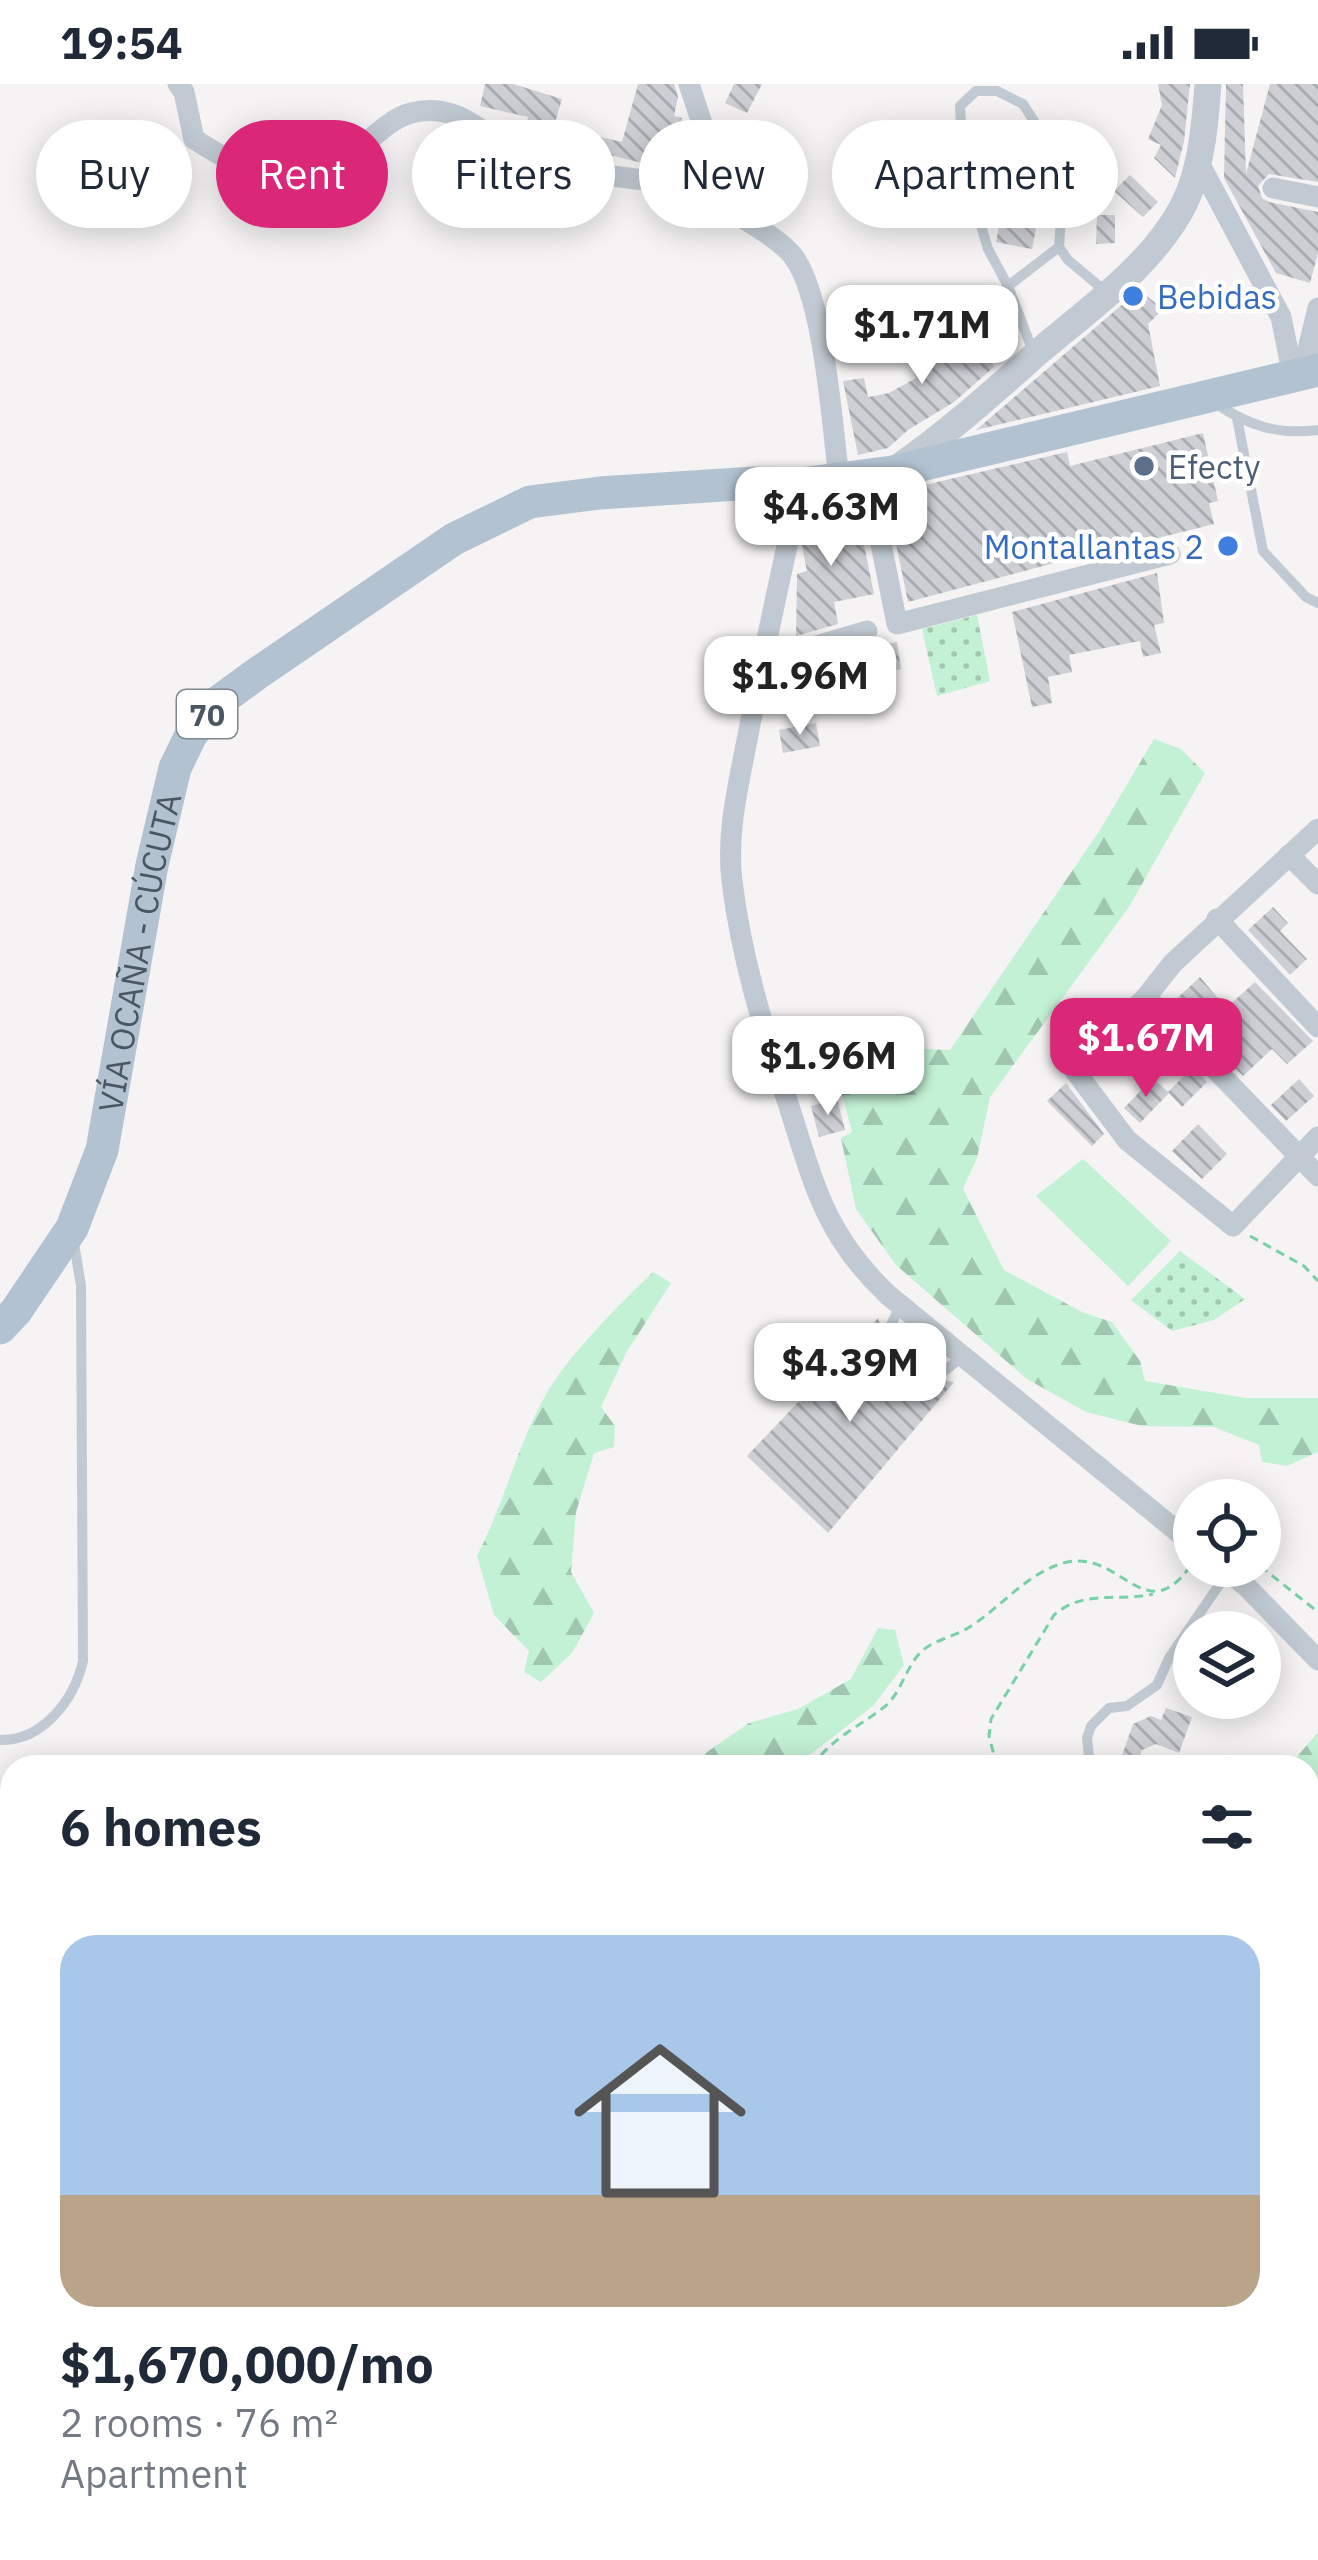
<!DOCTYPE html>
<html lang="en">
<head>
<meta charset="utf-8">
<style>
	body { margin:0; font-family:"IBM Plex Sans",sans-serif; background:#f6f6f7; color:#1f2937; height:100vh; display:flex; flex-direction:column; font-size:45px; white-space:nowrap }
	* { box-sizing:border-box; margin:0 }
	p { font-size:39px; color:#747a83 }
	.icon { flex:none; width:66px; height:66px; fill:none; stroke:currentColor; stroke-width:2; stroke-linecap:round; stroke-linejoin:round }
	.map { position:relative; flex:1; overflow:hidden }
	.drawer { position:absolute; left:0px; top:1671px; width:1320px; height:807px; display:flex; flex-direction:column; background:#fff; border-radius:36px 36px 0 0; box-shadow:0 6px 30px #0003 }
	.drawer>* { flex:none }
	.guide { position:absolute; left:36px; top:36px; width:1248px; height:108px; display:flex; gap:24px }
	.buttons { position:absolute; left:1173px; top:1395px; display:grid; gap:24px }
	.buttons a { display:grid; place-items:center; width:108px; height:108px; border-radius:50%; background:#fff; box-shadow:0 6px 30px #0003; font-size:60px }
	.price { position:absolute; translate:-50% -102px; padding:0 27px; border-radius:24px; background:#fff; color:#222; font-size:39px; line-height:78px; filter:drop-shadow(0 3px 6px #0008) }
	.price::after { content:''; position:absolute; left:50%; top:72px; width:36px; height:27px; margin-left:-18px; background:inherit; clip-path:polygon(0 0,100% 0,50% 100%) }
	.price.active { background:#db2777; color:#fff }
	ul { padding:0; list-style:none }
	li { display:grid; align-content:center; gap:24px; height:636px; padding:0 60px }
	li span { display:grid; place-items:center; height:372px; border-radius:36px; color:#555 }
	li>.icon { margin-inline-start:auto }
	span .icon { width:216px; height:216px; fill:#fffc; stroke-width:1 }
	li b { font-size:51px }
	h2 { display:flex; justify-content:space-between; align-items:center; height:144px; padding:0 60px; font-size:51px }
	.chip { padding:0 42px; border-radius:54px; background:#fff; box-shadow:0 6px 30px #0003; font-size:42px; line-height:108px }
	.chip.active { background:#db2777; color:#fff }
	.status { display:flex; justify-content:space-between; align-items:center; height:84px; padding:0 60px; background:#fff; direction:ltr }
	.status svg { height:33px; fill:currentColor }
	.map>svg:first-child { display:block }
	.grass { fill:#c3f1d5 }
	.forest { fill:url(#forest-firs) }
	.park { fill:url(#park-dots) }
	.building { fill:url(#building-back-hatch) }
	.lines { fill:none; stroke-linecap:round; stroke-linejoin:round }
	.path { stroke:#7ad0a6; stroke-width:3; stroke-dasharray:9 6; stroke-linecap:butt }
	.service { stroke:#c1cad2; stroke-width:10 }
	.minor { stroke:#c1cad2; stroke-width:21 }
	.tertiary { stroke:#c1cad2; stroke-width:27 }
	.primary { stroke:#b3c2d1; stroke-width:33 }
	.shop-dot { fill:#3f7fe0; stroke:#fff; stroke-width:4.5 }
	.service-dot { fill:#5c6f8a; stroke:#fff; stroke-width:4.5 }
	.labels { text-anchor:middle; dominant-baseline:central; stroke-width:9; stroke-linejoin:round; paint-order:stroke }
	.shield { fill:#fff; stroke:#808990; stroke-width:3 }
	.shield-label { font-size:30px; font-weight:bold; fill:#4a5661 }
	.shop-label { font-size:33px; fill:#366cbe; stroke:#fff; text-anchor:start }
	.service-label { font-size:33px; fill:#4e5e75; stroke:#fff; text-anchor:start }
	.street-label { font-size:33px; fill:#4a5661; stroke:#fff }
</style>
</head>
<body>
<div class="status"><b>19:54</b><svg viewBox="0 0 49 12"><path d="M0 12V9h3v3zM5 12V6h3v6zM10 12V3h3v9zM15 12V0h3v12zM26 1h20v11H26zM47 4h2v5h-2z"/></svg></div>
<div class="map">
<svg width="1318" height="2476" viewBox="0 0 1318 2476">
	<defs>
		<pattern id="forest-firs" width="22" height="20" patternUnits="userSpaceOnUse" patternTransform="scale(3)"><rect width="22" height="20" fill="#c3f1d5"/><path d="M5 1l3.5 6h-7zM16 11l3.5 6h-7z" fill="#a0c6b0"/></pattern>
		<pattern id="park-dots" width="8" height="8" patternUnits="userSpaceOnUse" patternTransform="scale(3)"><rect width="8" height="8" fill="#c3f1d5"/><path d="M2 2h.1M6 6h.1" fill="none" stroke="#a0c6b0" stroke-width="1.8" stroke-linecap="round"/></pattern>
		<pattern id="building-back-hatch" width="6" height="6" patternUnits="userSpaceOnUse" patternTransform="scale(3)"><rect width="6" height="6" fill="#cdcfd5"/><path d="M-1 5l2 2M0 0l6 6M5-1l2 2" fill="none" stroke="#a8abb0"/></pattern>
	</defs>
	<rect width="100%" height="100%" fill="#f5f3f3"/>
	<polygon class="grass" points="1083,1075 1171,1157 1128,1202 1036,1112"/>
	<g class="forest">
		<polygon points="1154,655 1181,665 1205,689 1129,823 990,1013 977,1074 963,1105 1004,1186 1082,1228 1112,1238 1140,1277 1145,1297 1245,1314 1318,1314 1318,1368 1287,1382 1262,1378 1259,1361 1214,1343 1142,1342 1086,1328 1027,1295 896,1181 856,1125 841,1054 852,1048 838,995 924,965 950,966 1100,746"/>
		<path d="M653,1188L671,1199L626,1269L601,1323L615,1342L614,1363L594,1369L576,1428L571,1488L594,1529L572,1569L541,1598L524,1588L529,1567L494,1531L477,1472C503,1422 516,1366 543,1316C565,1274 618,1222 653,1188Z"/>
		<polygon points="878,1544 895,1546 904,1581 873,1622 794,1683 696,1683 707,1668 749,1639 798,1625 851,1595"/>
		<polygon points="1318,1648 1318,1878 1308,1886 1308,1683 1280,1683 1296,1674"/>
		<polygon points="656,2466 821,2466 820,2476 661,2476"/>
		<polygon points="877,2466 1018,2466 1039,2476 886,2476"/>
	</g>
	<g class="park">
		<polygon points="977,531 990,597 937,612 922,545"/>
		<polygon points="1180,1167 1245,1215 1214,1236 1172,1247 1131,1216"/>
	</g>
	<g class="building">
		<polygon points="485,0 513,0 562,15 547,65 523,55 528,33 480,22"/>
		<polygon points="638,0 674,0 678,13 674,32 682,34 681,41 687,43 694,63 687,90 597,68 600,53 622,58"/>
		<polygon points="734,0 762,0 747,29 725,19"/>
		<polygon points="1158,0 1190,0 1184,57 1175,94 1154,74 1161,61 1148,55 1162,21"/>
		<polygon points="1226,0 1243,0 1246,90 1270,0 1318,0 1318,98 1269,90 1258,102 1262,114 1269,118 1318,128 1318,169 1310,199 1276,189 1224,94"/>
		<polygon points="851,49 877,55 870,83 844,77"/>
		<polygon points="1006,78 1032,80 1027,106 1043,108 1032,165 996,158 1006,105 1001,103"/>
		<polygon points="1130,91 1158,118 1143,133 1114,107"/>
		<polygon points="1097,131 1115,131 1115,159 1096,160"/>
		<polygon points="1139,206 1163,225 1148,240 1160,302 976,346"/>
		<polygon points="991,238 1007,271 992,279 994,283 954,318 908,346 888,364 858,371 843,297 864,294 868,313 889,309 916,294 914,288 918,287 909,264 933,252 940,263 975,241 977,246"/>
		<polygon points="1203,349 1218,417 1209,419 1214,440 1146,457 1147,460 1062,477 908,518 886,410 1067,368 1070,382"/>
		<polygon points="856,421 874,510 834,518 838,540 796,552 797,490 807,487 802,462 804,454 814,451 811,433"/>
		<polygon points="1157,489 1164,539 1154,541 1161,569 1143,573 1140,557 1069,571 1072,588 1048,593 1052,619 1032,623 1012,528"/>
		<polygon points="897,558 901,585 853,597 848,569"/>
		<polygon points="816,639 820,662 783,669 779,646"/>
		<polygon points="1273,823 1288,839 1280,847 1307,875 1290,891 1248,846"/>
		<polygon points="1200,893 1226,924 1255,898 1313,957 1287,980 1272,965 1243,992 1172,919"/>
		<polygon points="1193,983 1207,998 1182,1023 1168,1008"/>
		<polygon points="1153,994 1169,1009 1140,1039 1124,1024"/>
		<polygon points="1299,995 1314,1012 1286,1037 1271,1021"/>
		<polygon points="1066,999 1104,1050 1092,1062 1047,1017"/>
		<polygon points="837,1015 845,1046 819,1053 811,1022"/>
		<polygon points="1198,1040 1227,1070 1202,1095 1172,1067"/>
		<polygon points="878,1234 883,1249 890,1253 897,1250 935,1282 936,1295 954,1298 828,1449 747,1372"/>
		<polygon points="1166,1624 1192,1633 1179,1669 1156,1660 1142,1666 1136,1683 1118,1683 1133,1640 1151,1632 1161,1636"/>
	</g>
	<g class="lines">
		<g class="path">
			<polyline points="1250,1152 1304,1182 1318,1197"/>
			<polyline points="1260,1482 1318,1528"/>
			<path d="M812,1683C829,1656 858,1643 883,1624C901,1610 904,1587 919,1570C930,1557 953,1553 968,1544C1001,1524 1029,1486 1068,1478C1120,1467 1145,1544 1189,1484"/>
			<path d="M997,1683L989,1652L991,1635L1054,1531C1084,1505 1118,1518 1153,1510"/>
			<polyline points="1060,2466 1073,2476"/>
		</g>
		<g class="service">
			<polyline points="1008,202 1059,163"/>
			<polyline points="1034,270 1008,202 988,165 963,81 960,22 976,7 997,7 1023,20 1053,67 1063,105 1059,163 1068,176 1105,207"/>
			<path d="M1215,319C1249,342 1277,351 1318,346"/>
			<polyline points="1237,334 1263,467 1306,513 1318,519"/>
			<polyline points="890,1243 900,1222"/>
			<polyline points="943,1288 961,1274"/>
			<path d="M0,1656C43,1657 74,1616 83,1577L81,1202L74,1159"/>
			<polyline points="1090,1683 1087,1654 1091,1642 1109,1624 1127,1622 1157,1601 1169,1574 1228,1488"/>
		</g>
		<g class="minor">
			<path d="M178,0L184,8L194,55C255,94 296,114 359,65C374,52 392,34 411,29C463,15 488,60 533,76C577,92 623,91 668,100C697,106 775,149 793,172C824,212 832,341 839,394"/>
			<polyline points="689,0 718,88 713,117"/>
			<polyline points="1198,77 1281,233 1293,292"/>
			<polyline points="1273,104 1318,113"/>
			<polyline points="1302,290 1318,224"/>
			<polyline points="867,390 897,540 1170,470"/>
			<path d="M801,400C782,483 764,567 748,651C739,699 726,748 732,797C741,873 764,947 788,1019C814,1100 824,1150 888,1211L1194,1461"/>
			<polyline points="762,578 867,547"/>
			<polyline points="1318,745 1173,879 1146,913 1075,987 1127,1056 1233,1142 1318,1053"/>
			<polyline points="1289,771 1318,800"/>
			<polyline points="1217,835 1318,943"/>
			<polyline points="1146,913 1318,1092"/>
			<polyline points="1221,1482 1246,1502 1318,1576"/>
			<polyline points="1308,2330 1318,2321"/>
			<polyline points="1308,2418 1318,2423"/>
			<polyline points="1240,2476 1241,2466"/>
		</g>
		<path class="tertiary" d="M900,382C949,348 991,310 1036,270C1087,226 1154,181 1185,118C1202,82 1205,39 1208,0"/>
		<path class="primary" id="s1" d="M0,1244L16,1227L72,1144L102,1066L152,781L175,684L191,651L214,621L255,591L454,455L530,418L600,409L754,399L801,400L892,388L1318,286"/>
	</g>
	<g class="shop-dot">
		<circle cx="1133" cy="212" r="12"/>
		<circle cx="1228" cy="462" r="12"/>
	</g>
	<circle class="service-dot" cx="1144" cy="382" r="12"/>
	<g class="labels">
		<rect class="shield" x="177" y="606" width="60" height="48" rx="9"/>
		<g class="shield-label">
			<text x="207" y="630">70</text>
		</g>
		<g class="shop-label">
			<text x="1157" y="212">Bebidas</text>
			<text x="1204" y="462" text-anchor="end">Montallantas 2</text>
		</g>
		<g class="service-label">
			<text x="1168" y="382">Efecty</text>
		</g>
		<g class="street-label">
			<text stroke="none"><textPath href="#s1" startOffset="408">VÍA OCAÑA - CÚCUTA</textPath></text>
		</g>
	</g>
</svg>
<div class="buttons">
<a><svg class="icon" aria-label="locate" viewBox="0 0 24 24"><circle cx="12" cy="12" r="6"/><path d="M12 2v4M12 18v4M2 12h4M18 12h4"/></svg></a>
<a><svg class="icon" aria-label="layers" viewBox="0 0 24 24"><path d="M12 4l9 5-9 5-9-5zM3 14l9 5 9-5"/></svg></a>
</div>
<b class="price" style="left:922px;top:303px">$1.71M</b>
<b class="price" style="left:831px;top:485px">$4.63M</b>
<b class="price" style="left:800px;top:654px">$1.96M</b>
<b class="price active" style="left:1146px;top:1016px">$1.67M</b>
<b class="price" style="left:828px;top:1034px">$1.96M</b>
<b class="price" style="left:850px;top:1341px">$4.39M</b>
<div class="guide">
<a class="chip">Buy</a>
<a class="chip active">Rent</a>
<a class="chip">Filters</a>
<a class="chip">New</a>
<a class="chip">Apartment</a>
</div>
<section class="drawer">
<h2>6 homes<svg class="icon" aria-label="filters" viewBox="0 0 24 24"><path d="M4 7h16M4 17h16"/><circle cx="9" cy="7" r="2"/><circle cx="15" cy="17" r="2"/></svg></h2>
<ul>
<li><span style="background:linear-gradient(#a9c7e8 70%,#b9a48a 0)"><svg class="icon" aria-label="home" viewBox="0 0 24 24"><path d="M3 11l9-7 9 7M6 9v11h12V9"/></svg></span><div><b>$1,670,000/mo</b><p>2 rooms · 76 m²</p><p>Apartment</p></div></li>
</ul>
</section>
</div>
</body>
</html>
